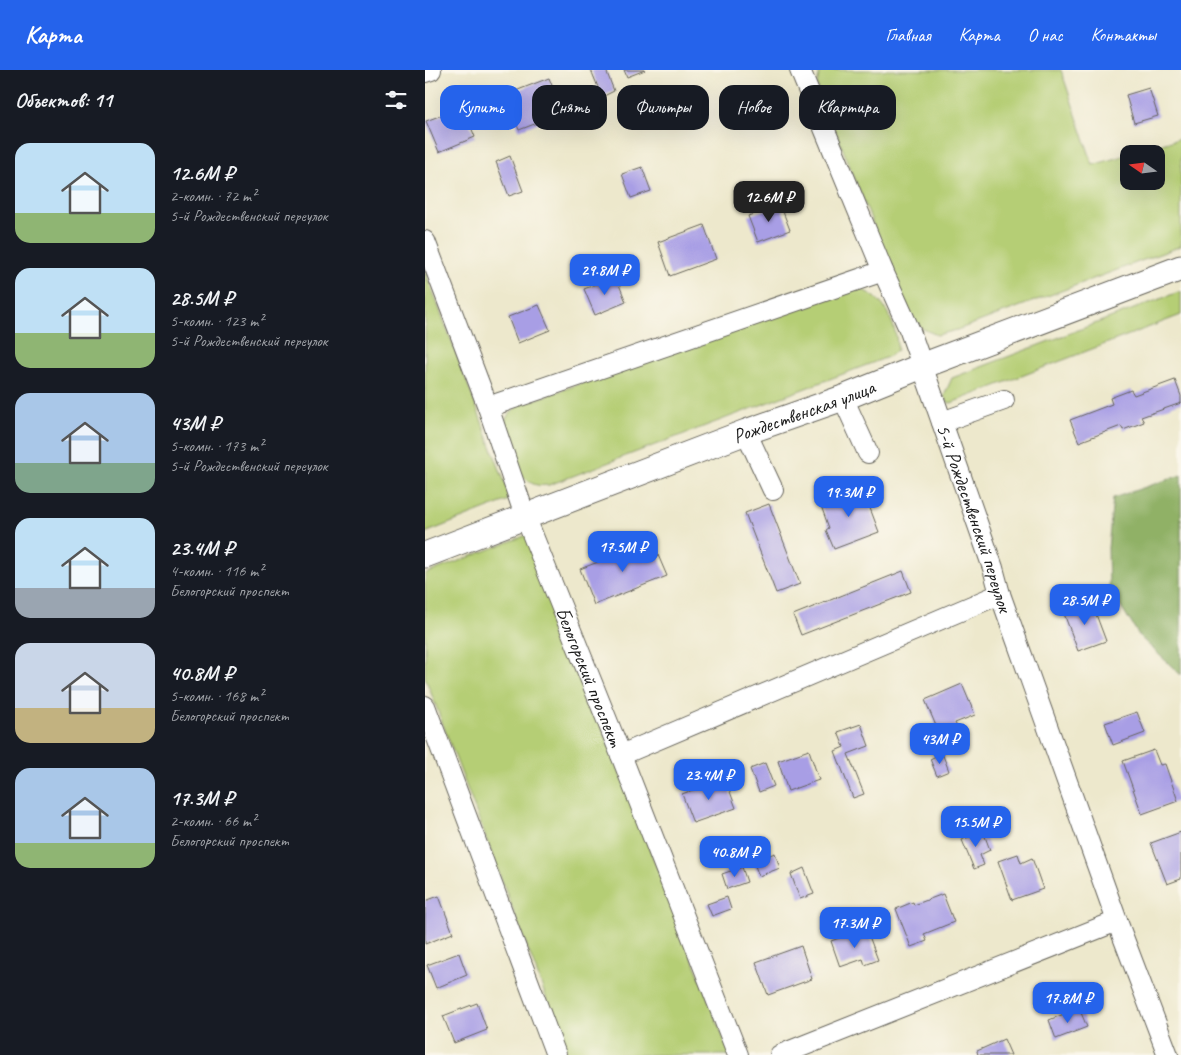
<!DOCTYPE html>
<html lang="ru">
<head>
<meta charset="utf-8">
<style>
	body { margin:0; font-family:Caveat,sans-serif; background:#20242c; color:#f1f3f6; height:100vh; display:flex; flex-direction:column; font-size:19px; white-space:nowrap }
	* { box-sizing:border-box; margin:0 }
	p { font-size:16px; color:#9ea1a6 }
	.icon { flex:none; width:28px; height:28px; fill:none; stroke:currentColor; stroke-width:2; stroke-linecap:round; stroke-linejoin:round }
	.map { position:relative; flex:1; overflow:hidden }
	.drawer { display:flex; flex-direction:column; background:#171b24; width:425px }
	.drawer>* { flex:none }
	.banner { position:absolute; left:15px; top:15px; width:475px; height:45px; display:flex; gap:10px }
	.needle { width:32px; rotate:284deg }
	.tools { position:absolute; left:695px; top:75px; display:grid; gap:10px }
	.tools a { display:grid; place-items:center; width:45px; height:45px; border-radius:10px; background:#171b24; box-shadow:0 5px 20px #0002; font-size:25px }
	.price { position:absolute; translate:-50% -42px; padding:0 11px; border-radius:10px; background:#2563eb; color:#fff; font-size:16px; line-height:32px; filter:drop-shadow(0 1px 2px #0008) }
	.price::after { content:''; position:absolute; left:50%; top:30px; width:15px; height:11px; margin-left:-8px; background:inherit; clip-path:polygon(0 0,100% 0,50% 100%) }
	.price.selected { background:#222; color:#fff }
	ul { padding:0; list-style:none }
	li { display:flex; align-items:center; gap:15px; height:125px; padding:0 15px }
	li span { display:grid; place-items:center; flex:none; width:140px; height:100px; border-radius:15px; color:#555 }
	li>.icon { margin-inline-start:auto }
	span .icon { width:60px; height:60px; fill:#fffc; stroke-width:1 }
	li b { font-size:21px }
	h2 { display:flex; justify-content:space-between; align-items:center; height:60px; padding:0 15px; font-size:21px }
	.tag { padding:0 18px; border-radius:15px; background:#171b24; box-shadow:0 5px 20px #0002; font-size:18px; line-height:45px }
	.tag.selected { background:#2563eb; color:#fff }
	header { display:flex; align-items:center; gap:30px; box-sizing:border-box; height:70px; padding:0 25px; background:#2563eb; color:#fff }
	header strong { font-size:24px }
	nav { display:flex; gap:28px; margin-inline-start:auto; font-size:18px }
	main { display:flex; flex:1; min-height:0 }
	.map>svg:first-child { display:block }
	.green { fill:#b5ce74; stroke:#687548 }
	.forest { fill:#90b166; stroke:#566641 }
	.building { fill:#a89ee5 }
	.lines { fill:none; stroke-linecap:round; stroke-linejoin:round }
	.minor-casing { stroke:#65635a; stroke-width:22 }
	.major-casing { stroke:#65635a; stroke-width:27 }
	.minor { stroke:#fff; stroke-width:20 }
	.major { stroke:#fff; stroke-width:25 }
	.labels { text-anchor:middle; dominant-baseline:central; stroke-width:4; stroke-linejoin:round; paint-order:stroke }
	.street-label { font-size:20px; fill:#1c1c1c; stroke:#fbf7ec }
</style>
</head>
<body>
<header>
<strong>Карта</strong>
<nav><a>Главная</a><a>Карта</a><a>О нас</a><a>Контакты</a></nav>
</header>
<main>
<section class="drawer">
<h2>Объектов: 11<svg class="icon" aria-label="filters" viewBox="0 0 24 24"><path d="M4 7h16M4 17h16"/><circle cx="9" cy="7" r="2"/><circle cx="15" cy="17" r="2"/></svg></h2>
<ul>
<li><span style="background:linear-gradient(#bfe0f5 70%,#8fb573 0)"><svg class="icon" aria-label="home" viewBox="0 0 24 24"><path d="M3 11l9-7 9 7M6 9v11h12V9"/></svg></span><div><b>12.6M ₽</b><p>2-комн. · 72 m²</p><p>5-й Рождественский переулок</p></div></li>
<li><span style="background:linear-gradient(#bfe0f5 65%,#8fb573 0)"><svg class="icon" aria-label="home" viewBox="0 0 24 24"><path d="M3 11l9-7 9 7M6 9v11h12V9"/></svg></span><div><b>28.5M ₽</b><p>5-комн. · 123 m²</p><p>5-й Рождественский переулок</p></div></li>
<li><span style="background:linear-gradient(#a9c7e8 70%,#7fa58c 0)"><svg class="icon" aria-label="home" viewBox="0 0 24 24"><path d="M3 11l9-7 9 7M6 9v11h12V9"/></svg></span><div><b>43M ₽</b><p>5-комн. · 173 m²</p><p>5-й Рождественский переулок</p></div></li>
<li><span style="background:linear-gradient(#bfe0f5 70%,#9aa5b1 0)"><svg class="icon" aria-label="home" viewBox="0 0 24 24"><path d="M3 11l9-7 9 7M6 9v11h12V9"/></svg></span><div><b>23.4M ₽</b><p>4-комн. · 116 m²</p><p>Белогорский проспект</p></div></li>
<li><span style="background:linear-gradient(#c9d6e8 65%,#c2b280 0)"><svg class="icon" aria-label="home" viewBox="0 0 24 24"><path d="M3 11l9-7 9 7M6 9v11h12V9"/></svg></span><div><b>40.8M ₽</b><p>5-комн. · 168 m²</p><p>Белогорский проспект</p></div></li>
<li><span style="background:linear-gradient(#a9c7e8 75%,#8fb573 0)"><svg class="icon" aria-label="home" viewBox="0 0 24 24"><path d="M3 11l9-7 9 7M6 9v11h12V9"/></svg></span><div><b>17.3M ₽</b><p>2-комн. · 66 m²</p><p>Белогорский проспект</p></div></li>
</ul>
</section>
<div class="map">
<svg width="756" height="985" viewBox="0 0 756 985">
	<rect width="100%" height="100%" fill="#fbf7ec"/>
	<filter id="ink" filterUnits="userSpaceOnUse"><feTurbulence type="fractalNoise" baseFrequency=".02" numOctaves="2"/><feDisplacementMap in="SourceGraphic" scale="10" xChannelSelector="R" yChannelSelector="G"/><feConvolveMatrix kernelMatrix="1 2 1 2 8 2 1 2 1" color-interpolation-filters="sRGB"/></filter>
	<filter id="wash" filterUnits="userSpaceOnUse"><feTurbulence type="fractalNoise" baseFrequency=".0096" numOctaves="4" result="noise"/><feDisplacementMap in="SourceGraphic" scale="20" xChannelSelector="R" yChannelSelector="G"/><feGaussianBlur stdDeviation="1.12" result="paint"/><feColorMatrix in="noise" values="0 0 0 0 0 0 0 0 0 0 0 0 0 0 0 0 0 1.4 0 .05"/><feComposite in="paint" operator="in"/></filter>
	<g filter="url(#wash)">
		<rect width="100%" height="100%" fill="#ede8cc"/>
		<g class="green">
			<polygon points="395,0 636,0 668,95 704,84 704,111 731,111 731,84 706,84 756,68 756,176 532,260 512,265 496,258 483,241 392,15"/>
			<polygon points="0,201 86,429 0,463"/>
			<path d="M429,217C438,220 448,224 454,231C465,242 473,264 472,280L463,287L124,415C116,416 109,416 102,410C91,403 76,361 81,349C84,342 90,339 95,335Z"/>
			<polygon points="756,221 756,245 526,333 522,332 519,326 527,308"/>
			<polygon points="102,465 305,985 143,985 0,607 0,504"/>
		</g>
		<polygon class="forest" points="756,405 756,605 715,567 684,517 683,478 688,428"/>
		<g id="blocks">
			<g class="building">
				<polygon points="166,0 181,0 189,21 177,27"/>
				<polygon points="199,0 220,0 202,7"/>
				<polygon points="124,8 138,43 94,60 80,25"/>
				<polygon points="724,18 733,46 709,53 701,25"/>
				<polygon points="60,20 72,51 59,56 47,25"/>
				<polygon points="38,37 50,67 14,82 1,51"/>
				<polygon points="85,86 98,121 84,126 71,92"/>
				<polygon points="217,97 226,121 206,128 197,104"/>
				<polygon points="355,134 365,160 333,172 323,146"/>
				<polygon points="279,155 291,189 245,206 233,172"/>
				<polygon points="191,207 201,232 170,245 159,219"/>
				<polygon points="114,235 125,260 93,273 83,247"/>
				<polygon points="750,310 756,326 756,333 716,347 719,352 698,360 696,356 654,372 645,350 687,334 685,328 706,320 709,325"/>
				<polygon points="437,417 454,462 409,479 401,460 404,458 395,433"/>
				<polygon points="344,434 375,514 351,523 320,443"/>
				<polygon points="227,471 242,506 169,535 155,499"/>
				<polygon points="478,501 486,522 376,565 368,545"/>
				<polygon points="666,531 681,571 653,581 638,541"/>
				<polygon points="537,614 550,645 530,653 535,663 517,670 500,630"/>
				<polygon points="712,642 720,663 688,675 680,653"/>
				<polygon points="436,654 444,676 423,684 439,724 428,728 410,681 419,677 413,662"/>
				<polygon points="384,680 394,710 363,721 353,691"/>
				<polygon points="729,680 735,695 740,694 753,731 717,744 698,691"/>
				<polygon points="517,683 524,701 512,706 505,689"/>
				<polygon points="340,693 349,716 334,722 325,699"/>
				<polygon points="300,708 311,738 268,753 257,724"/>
				<polygon points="558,761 565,780 555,785 559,795 549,799 537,770"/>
				<polygon points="756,762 756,809 742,814 726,773"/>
				<polygon points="350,783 355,798 334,806 328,791"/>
				<polygon points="593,784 596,793 607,788 618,819 587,830 573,791"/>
				<polygon points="317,797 322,812 302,819 297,804"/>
				<polygon points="379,798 389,824 375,829 366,804"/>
				<polygon points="518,824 529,852 499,864 502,871 486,877 471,839 488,832 489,835"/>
				<polygon points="14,826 28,863 0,874 0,831"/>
				<polygon points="302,827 306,839 287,846 282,834"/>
				<polygon points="441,858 453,890 440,895 438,889 415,897 406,871"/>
				<polygon points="376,876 387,909 343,925 331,892"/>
				<polygon points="34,883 42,905 11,918 2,895"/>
				<polygon points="52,933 62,960 29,973 18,946"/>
				<polygon points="654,938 662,957 631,969 624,950"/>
				<polygon points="579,969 586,985 553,985 552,981"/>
			</g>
		</g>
	</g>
	<g filter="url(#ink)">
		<use href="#blocks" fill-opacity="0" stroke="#65635a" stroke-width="1"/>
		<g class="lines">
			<defs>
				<g id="minor">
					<path id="s1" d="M375,0L458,201L485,261L568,498L575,524L692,851L743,985"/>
					<polyline points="0,2 6,0"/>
					<path id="s2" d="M0,171L63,337L100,446L196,685L313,985"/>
					<polyline points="418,328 443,383"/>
					<polyline points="63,337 458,201"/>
					<polyline points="517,352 579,330"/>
					<polyline points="321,362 348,420"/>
					<polyline points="0,636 131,985"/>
					<polyline points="196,685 575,524"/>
					<polyline points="355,985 692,851"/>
				</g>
				<g id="major">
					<path id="s3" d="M0,485L321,362L418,328L497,296L756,198"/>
				</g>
			</defs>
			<use href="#minor" class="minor-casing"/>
			<use href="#major" class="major-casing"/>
			<use href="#minor" class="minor"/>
			<use href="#major" class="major"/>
		</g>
	</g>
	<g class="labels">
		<g class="street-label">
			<text stroke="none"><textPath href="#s3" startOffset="405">Рождественская улица</textPath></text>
			<text stroke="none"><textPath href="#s1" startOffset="481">5-й Рождественский переулок</textPath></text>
			<text stroke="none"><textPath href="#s2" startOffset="466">Белогорский проспект</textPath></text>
		</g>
	</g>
</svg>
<div class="tools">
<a><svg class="needle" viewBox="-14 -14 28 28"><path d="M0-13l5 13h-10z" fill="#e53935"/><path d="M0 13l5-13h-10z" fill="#9ea1a6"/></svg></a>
</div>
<b class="price selected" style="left:344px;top:153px">12.6M ₽</b>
<b class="price" style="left:180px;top:226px">29.8M ₽</b>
<b class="price" style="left:424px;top:448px">19.3M ₽</b>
<b class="price" style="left:198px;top:503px">17.5M ₽</b>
<b class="price" style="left:660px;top:556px">28.5M ₽</b>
<b class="price" style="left:515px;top:695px">43M ₽</b>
<b class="price" style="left:284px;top:731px">23.4M ₽</b>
<b class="price" style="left:551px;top:778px">15.5M ₽</b>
<b class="price" style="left:310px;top:808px">40.8M ₽</b>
<b class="price" style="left:430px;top:879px">17.3M ₽</b>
<b class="price" style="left:643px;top:954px">17.8M ₽</b>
<div class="banner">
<a class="tag selected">Купить</a>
<a class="tag">Снять</a>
<a class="tag">Фильтры</a>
<a class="tag">Новое</a>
<a class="tag">Квартира</a>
</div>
</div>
</main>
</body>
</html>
